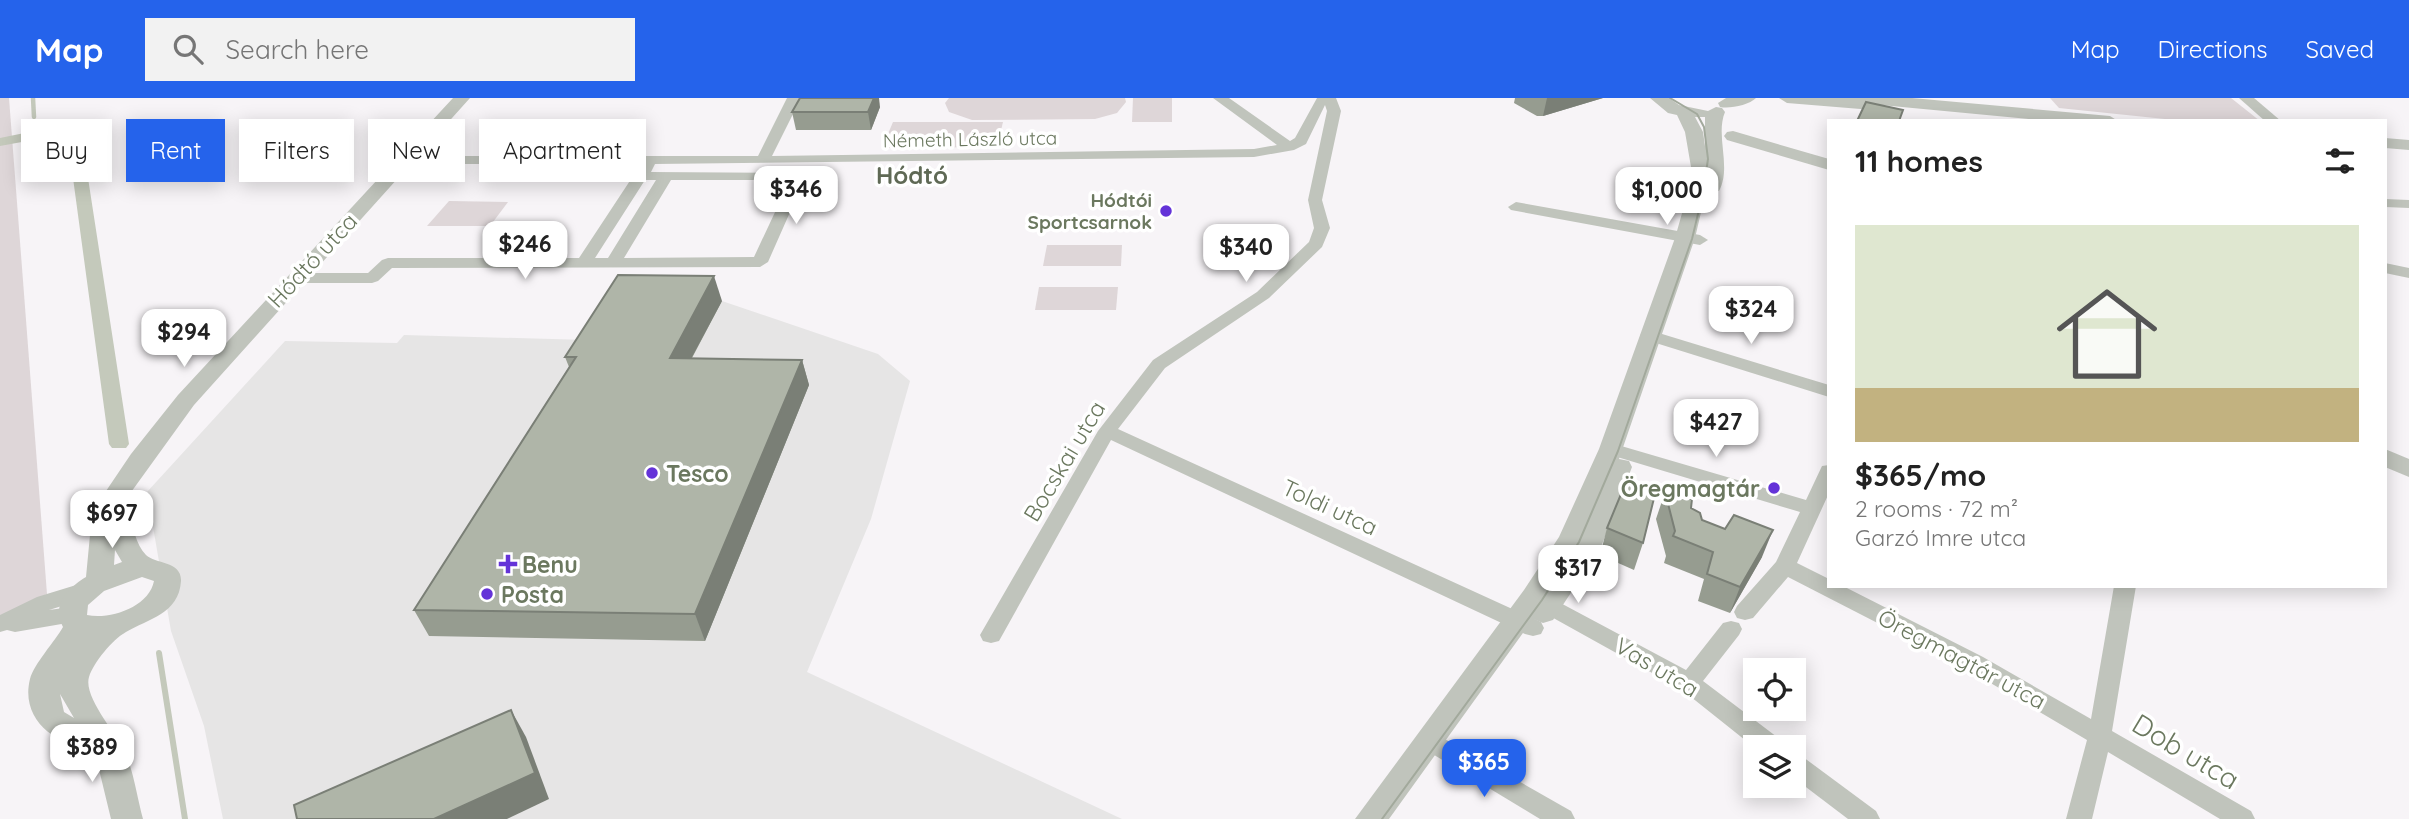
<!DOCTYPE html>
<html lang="en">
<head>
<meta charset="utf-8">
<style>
	body { margin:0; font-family:Quicksand,sans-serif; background:#f2f2f2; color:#222; height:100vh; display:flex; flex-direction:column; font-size:26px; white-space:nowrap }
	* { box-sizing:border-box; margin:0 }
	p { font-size:23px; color:#767676 }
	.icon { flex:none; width:38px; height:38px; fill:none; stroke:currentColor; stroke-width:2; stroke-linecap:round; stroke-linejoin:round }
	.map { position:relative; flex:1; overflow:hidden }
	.sheet { position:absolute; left:1827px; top:21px; width:560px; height:469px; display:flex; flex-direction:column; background:#fff; border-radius:0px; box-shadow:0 4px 18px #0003 }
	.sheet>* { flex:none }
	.hud { position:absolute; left:21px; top:21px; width:665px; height:63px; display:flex; gap:14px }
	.fabs { position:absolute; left:1743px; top:560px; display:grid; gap:14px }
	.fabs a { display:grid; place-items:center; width:63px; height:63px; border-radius:0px; background:#fff; box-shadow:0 4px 18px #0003; font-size:35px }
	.price { position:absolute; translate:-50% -60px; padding:0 16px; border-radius:14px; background:#fff; color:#222; font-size:23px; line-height:46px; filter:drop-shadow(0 2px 4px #0008) }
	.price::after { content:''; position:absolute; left:50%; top:42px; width:21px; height:16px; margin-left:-10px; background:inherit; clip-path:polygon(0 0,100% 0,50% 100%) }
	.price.on { background:#2563eb; color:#fff }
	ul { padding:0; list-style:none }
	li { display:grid; align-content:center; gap:14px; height:371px; padding:0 28px }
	li span { display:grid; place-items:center; height:217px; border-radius:0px; color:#555 }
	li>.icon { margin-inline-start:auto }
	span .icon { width:126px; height:126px; fill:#fffc; stroke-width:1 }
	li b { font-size:30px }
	h2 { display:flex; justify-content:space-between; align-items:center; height:84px; padding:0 28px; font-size:30px }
	.tag { padding:0 24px; border-radius:0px; background:#fff; box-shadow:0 4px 18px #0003; font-size:24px; line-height:63px }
	.tag.on { background:#2563eb; color:#fff }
	header { display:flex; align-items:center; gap:42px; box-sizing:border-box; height:98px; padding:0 35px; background:#2563eb; color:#fff }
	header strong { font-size:33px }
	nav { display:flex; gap:38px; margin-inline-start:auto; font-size:24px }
	.search { width:490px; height:63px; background:#f2f2f2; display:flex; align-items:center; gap:18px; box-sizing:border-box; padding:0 24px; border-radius:0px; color:#767676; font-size:26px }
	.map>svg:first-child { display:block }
	.built { fill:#e6e5e5 }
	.green { fill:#ded6d8 }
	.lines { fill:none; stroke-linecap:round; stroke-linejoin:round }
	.stream-far1 { stroke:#c4c9bb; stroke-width:4.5 }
	.stream { stroke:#c4c9bb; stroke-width:6 }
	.canal { fill:#c4c9bb; fill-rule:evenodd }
	.minor { fill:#c0c4bc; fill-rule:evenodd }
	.tertiary { fill:#c0c4bc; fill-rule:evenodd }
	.tram { stroke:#a2a99c; stroke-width:2 }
	.wall { fill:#969c90 }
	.shaded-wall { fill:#7a7f76 }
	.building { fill:#afb5a8; stroke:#7a7f76; stroke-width:2 }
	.poi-dot { fill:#6433d8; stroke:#fff; stroke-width:2.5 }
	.labels { text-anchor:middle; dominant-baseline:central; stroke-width:7; stroke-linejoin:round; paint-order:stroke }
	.far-street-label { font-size:19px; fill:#6b785f; stroke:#fff }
	.far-poi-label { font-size:19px; font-weight:bold; fill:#6b785f; stroke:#fff; text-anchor:end }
	.street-label { font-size:23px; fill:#6b785f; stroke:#fff }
	.poi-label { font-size:23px; font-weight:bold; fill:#6b785f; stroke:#fff; text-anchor:start }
	.far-district-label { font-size:24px; font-weight:bold; fill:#5f6955; stroke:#fff }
	.near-street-label { font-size:28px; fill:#6b785f; stroke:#fff }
</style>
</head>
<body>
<header>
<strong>Map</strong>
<div class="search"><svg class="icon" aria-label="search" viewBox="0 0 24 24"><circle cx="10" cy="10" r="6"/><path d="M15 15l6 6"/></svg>Search here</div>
<nav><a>Map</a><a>Directions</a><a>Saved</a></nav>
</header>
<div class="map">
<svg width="2409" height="721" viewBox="0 0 2409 721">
	<rect width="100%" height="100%" fill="#f7f4f7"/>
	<polygon class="built" points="627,202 722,203 878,256 910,283 871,421 807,574 1122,721 223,721 204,628 171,533 147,394 285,243 397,245 404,237 588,242"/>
	<g class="green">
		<polygon points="0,0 9,0 47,496 0,519"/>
		<polygon points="949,0 1125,0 1126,4 1117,15 1095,21 972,22 949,14 945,5"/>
		<polygon points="1133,0 1172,0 1172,24 1132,24"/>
		<polygon points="2050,0 2231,0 2260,23 2184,23 2059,10"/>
		<polygon points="893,24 1003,24 997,49 882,50"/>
		<polygon points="449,103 508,104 490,128 427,128"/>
		<polygon points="1047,147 1122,147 1121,168 1043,168"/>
		<polygon points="1039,189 1118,189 1116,212 1035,212"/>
	</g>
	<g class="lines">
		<polyline class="stream-far1" points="33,0 34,19"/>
		<polyline class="stream" points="159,555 185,721"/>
		<polygon class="canal" points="49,30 72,34 82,41 129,346 126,350 112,350 109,346 68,43 49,39 0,48 0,40"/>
		<g class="minor">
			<path d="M787,0H801L772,58L1254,51L1277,47L1213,0H1229L1290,43L1295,40L1317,0H1336L1341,13L1322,102L1330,130L1322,149L1269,200L1165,270L1118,331L1541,524L1544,530L1541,536L1533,538L1525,536L1111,342L999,543L991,545L983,543L980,537L1098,333L1153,262L1257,194L1309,144L1314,130L1308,102L1327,13L1325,7L1306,46L1294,52L1254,59L655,66L651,74L804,75L806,78L768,164L760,169L392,170L378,183L372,185H295L287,180L295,175H368L382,162L388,160H579L641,66H405L398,62L405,58H758ZM645,82H656L608,160H595ZM671,82H790L754,159L624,160Z"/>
			<polygon points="2239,0 2254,0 2281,23 2265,23"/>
			<polygon points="2385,101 2409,102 2409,110 2385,109"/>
			<polygon points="1516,104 1700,137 1708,142 1700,147 1511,112 1508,109"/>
			<polygon points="2385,165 2409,170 2409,180 2385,175"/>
			<polygon points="1649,232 1829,287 1829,299 1643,241 1640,237"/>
			<polygon points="1611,345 1806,402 1822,368 1829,367 1829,395 1797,465 1829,481 1829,488 1843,488 1983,559 2091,621 2114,488 2136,488 2112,633 2251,713 2255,721 2220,721 2108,654 2092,721 2066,721 2087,642 1967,571 1788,479 1753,520 1745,522 1737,520 1734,514 1737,508 1776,464 1800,414 1604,355 1601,351 1604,347"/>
			<polygon points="86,484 94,486 97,492 94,498 49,512 71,509 79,511 82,517 79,523 15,534 7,532 0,534 0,517 37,499"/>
			<polygon points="1538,493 1686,572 1723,525 1731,523 1739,525 1742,531 1739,537 1703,583 1781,642 1784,649 1755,650 1681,591 1530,507 1527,501 1530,495"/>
			<polygon points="1429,632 1571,713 1575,721 1540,721 1421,649 1417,642 1421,635"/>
			<polygon points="1794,656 1803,659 1876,713 1880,721 1848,721 1794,680"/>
		</g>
		<g class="tertiary">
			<path d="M453,0H470L194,307L129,397C129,413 133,444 146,457C155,466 182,463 181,483C179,516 148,521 126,534C112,542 94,564 89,579C83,599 117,636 125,654C134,675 137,699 143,721H111L96,659L90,649C55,648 20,621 30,581C34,566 55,543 63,529C51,507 68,490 86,479L90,437L104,396L131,356L178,297ZM115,452L122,464L114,467ZM142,479L154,483C149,509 110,522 87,517L88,507L104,493ZM60,596L74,620L64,614Z"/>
			<path d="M1650,0H1669L1679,7L1708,13L1716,9L1722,10L1725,14C1715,38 1732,69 1719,93H1706L1695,140L1619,361L1629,363L1632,369L1601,449L1553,522L1543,525L1533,521L1389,721H1355L1524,492L1559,439L1599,351L1675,140L1688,94L1691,69L1685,34L1677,17L1668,15ZM1695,19H1705V48L1703,34Z"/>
			<path d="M1726,0H1756C1749,7 1730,11 1720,9L1718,5Z"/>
			<polygon points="1779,0 1912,0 2110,18 2118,23 2050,23 1881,7 1873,12 1787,5"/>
			<polygon points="1733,33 1829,61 1829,72 1727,42 1724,38 1727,34"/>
			<polygon points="2385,40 2409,42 2409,52 2385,50"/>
			<polygon points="2385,351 2409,361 2409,379 2385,369"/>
		</g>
		<polyline class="tram" points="1382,721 1542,502 1579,444 1618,353 1692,141 1703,95 1708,61 1704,29 1697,16 1670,0"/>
	</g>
	<g class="wall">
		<polygon points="1515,0 1603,0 1543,18 1537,18 1514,5"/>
		<polygon points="880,9 871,32 796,32 792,14"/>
		<polygon points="722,203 692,260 802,262 809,287 705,543 429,538 414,512 569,269 565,259"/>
		<polygon points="1665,394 1691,410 1702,422 1762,459 1730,515 1698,503 1704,481 1664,465 1666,458 1656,421"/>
		<polygon points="1607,430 1643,445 1634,472 1600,457"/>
	</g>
	<g class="shaded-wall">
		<polygon points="874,0 879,0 880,9 871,32 868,14"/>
		<polygon points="1547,0 1603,0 1543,18"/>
		<polygon points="714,178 722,203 678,285 670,260"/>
		<polygon points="802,262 809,287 705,543 695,516"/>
		<polygon points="1773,432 1762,459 1730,515 1740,489"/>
		<polygon points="511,612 526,639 549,701 507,721 434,721"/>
	</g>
	<g class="building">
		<polygon points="800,0 874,0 868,14 792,14"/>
		<polygon points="1866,4 1903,12 1899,23 1857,23"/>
		<polygon points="618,177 714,178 670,260 802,262 695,516 414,512 576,259 565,259"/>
		<polygon points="1626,384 1656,392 1643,445 1607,430"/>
		<polygon points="1665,394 1692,401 1691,410 1700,415 1702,422 1725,431 1734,417 1773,432 1740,489 1707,476 1713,454 1673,438 1675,433"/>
		<polygon points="511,612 535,675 434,721 297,721 294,707"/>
	</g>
	<g class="poi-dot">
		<circle cx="1166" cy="113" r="7"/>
		<circle cx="652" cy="375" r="7"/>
		<circle cx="1774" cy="390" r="7"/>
		<path d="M504.5 455.5h7v7h7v7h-7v7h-7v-7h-7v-7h7z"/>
		<circle cx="487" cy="496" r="7"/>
	</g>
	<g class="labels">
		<g class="far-street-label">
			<text transform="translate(970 41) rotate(-1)">Németh László utca</text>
		</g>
		<g class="far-poi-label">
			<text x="1152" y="102">Hódtói<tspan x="1152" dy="22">Sportcsarnok</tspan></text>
		</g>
		<g class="street-label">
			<text transform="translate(312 162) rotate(-47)">Hódtó utca</text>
			<text transform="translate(1064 363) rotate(-59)">Bocskai utca</text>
			<text transform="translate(1330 409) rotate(25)">Toldi utca</text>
			<text transform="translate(1962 561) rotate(28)">Öregmagtár utca</text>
			<text transform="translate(1657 569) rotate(31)">Vas utca</text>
		</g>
		<g class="poi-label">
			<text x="666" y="375">Tesco</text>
			<text x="1760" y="390" text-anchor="end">Öregmagtár</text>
			<text x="522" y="466">Benu</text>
			<text x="501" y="496">Posta</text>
		</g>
		<g class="far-district-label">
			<text x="912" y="77">Hódtó</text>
		</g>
		<g class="near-street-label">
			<text transform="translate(2186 653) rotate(31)">Dob utca</text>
		</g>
	</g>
</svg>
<div class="fabs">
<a><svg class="icon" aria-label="locate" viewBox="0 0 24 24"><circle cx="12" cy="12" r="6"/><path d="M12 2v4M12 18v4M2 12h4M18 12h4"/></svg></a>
<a><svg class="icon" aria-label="layers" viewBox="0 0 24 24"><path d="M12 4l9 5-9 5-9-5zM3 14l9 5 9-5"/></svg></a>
</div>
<b class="price" style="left:796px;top:128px">$346</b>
<b class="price" style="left:1667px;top:129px">$1,000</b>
<b class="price" style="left:525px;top:183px">$246</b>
<b class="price" style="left:1246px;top:186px">$340</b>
<b class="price" style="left:1751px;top:248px">$324</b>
<b class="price" style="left:184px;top:271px">$294</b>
<b class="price" style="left:1716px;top:361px">$427</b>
<b class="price" style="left:112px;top:452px">$697</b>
<b class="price" style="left:1578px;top:507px">$317</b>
<b class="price" style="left:92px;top:686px">$389</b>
<b class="price on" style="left:1484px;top:701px">$365</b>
<div class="hud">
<a class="tag">Buy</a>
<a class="tag on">Rent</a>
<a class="tag">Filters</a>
<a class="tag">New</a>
<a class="tag">Apartment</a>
</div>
<section class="sheet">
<h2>11 homes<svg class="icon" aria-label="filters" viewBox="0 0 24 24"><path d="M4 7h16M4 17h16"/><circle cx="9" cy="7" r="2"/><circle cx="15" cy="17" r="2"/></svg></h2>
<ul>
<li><span style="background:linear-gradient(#dfe7d0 75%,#c2b280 0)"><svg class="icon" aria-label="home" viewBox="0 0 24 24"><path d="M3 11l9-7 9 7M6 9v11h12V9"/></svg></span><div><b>$365/mo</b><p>2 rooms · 72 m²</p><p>Garzó Imre utca</p></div></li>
</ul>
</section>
</div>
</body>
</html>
